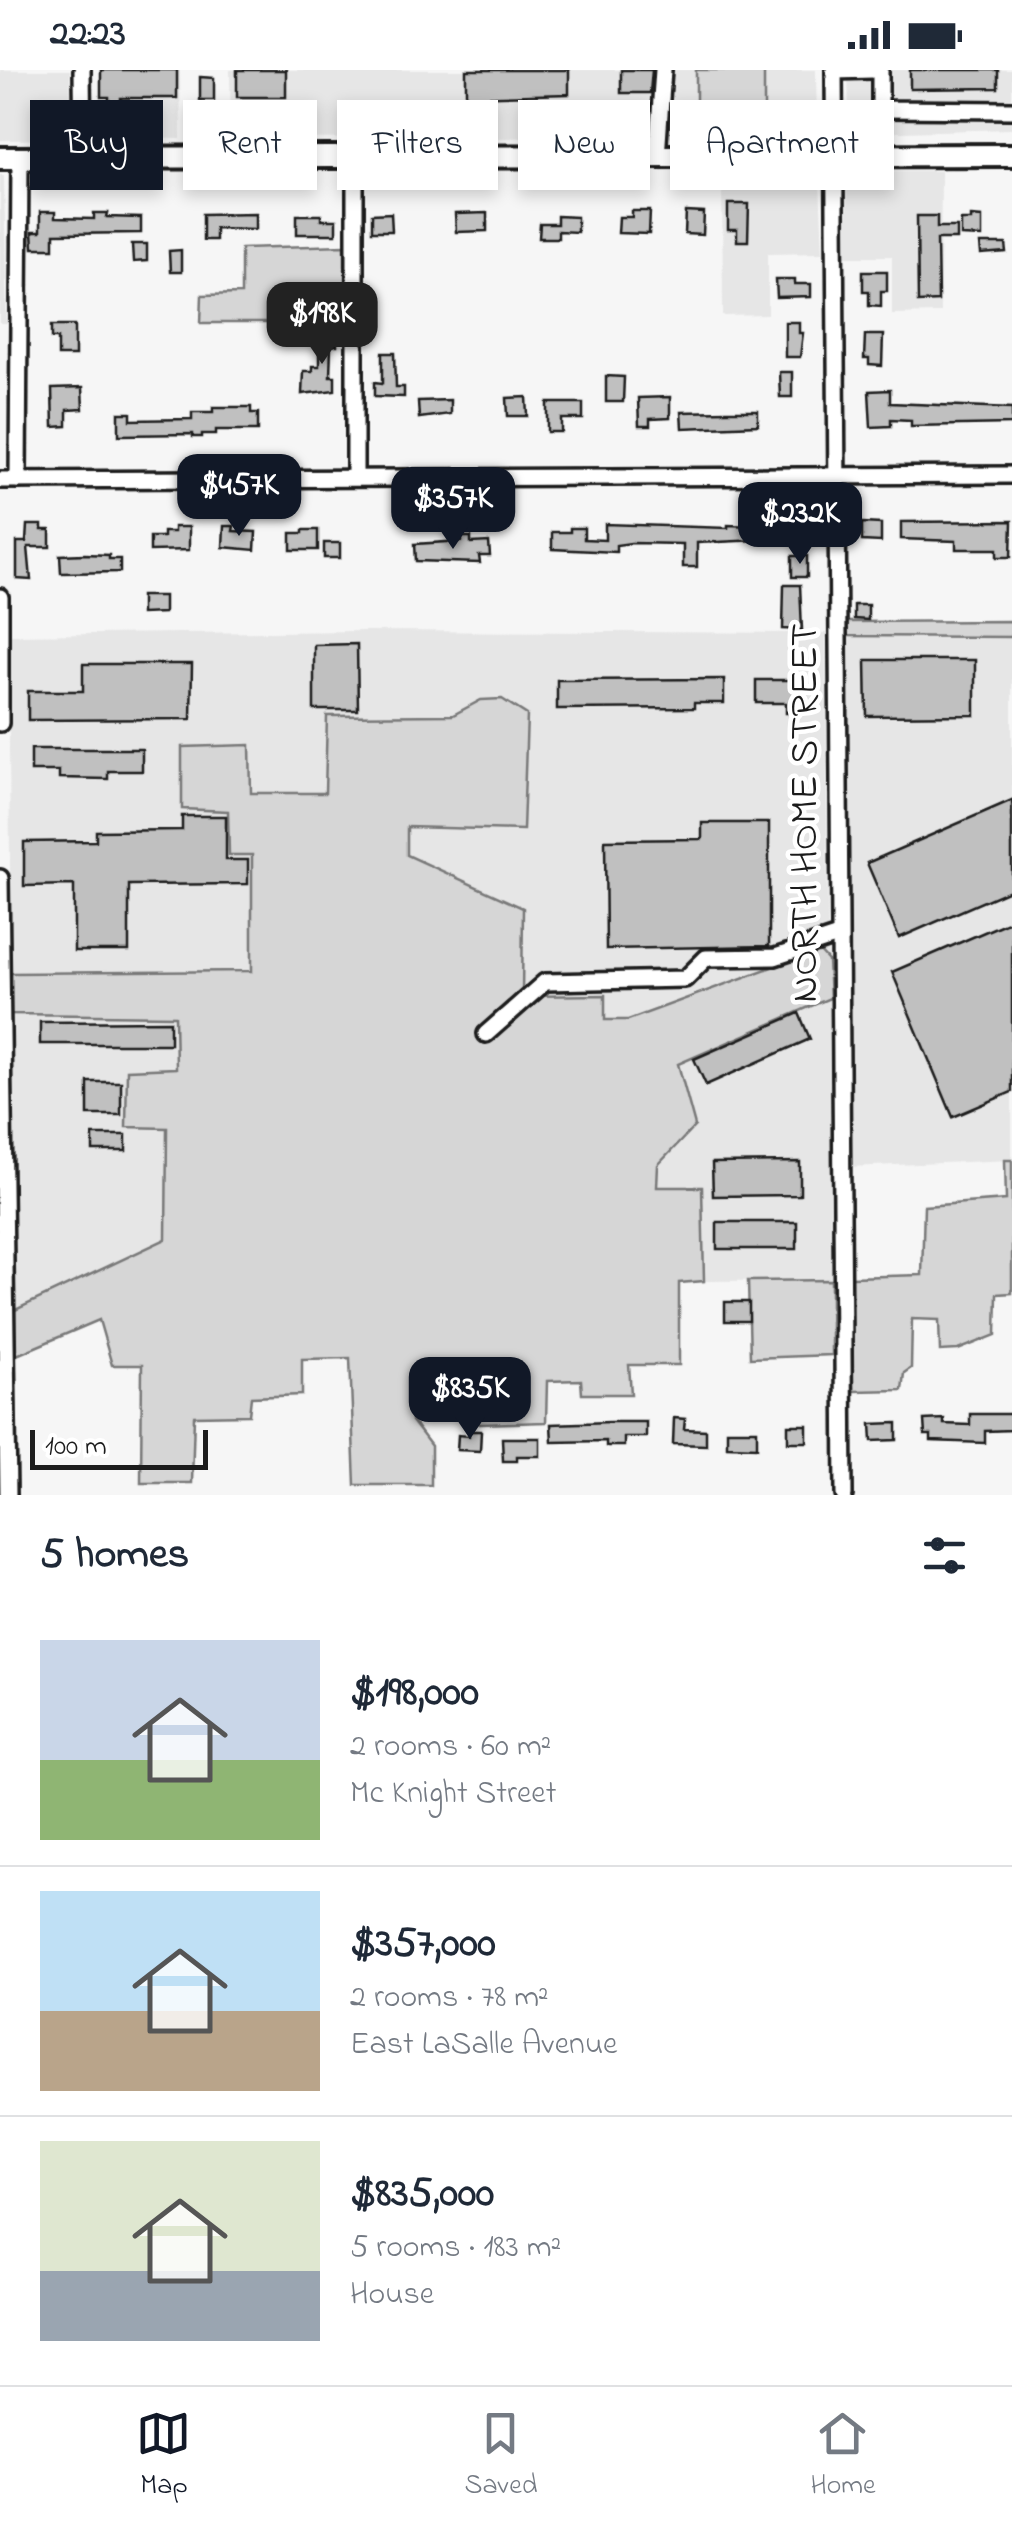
<!DOCTYPE html>
<html lang="en">
<head>
<meta charset="utf-8">
<style>
	body { margin:0; font-family:"Indie Flower",sans-serif; background:#f6f6f7; color:#1f2937; height:100vh; display:flex; flex-direction:column; font-size:38px; white-space:nowrap }
	* { box-sizing:border-box; margin:0 }
	p { font-size:32px; color:#747a83 }
	.icon { flex:none; width:55px; height:55px; fill:none; stroke:currentColor; stroke-width:2; stroke-linecap:round; stroke-linejoin:round }
	.map { position:relative; height:1425px; overflow:hidden }
	.side { display:flex; flex-direction:column; background:#fff; flex:1 }
	.side>* { flex:none }
	.banner { position:absolute; left:30px; top:30px; width:952px; height:90px; display:flex; gap:20px }
	.scale { position:absolute; left:30px; bottom:25px; width:178px; box-sizing:border-box; padding-left:10px; border:5px solid #1c1c1c; border-top:0; font-size:28px; line-height:35px; white-space:nowrap; color:#1c1c1c; -webkit-text-stroke:8px #fff; paint-order:stroke }
	.price { position:absolute; translate:-50% -85px; padding:0 22px; border-radius:20px; background:#111827; color:#fff; font-size:32px; line-height:65px; filter:drop-shadow(0 2px 5px #0008) }
	.price::after { content:''; position:absolute; left:50%; top:60px; width:30px; height:22px; margin-left:-15px; background:inherit; clip-path:polygon(0 0,100% 0,50% 100%) }
	.price.active { background:#222; color:#fff }
	ul { padding:0; list-style:none }
	li { display:flex; align-items:center; gap:30px; height:250px; padding:0 40px }
	li+li { border-top:2px solid #e0e1e3 }
	li span { display:grid; place-items:center; flex:none; width:280px; height:200px; border-radius:0px; color:#555 }
	li>.icon { margin-inline-start:auto }
	span .icon { width:120px; height:120px; fill:#fffc; stroke-width:1 }
	li b { font-size:42px }
	h2 { display:flex; justify-content:space-between; align-items:center; height:120px; padding:0 40px; font-size:42px }
	.tag { padding:0 35px; border-radius:0px; background:#fff; box-shadow:0 5px 15px #0003; font-size:35px; line-height:90px }
	.tag.active { background:#111827; color:#fff }
	.status { display:flex; justify-content:space-between; align-items:center; height:70px; padding:0 50px; background:#fff; direction:ltr }
	.status svg { height:28px; fill:currentColor }
	.tabs { display:flex; justify-content:space-around; align-items:center; height:140px; border-top:2px solid #e0e1e3; background:#fff; font-size:28px; color:#747a83 }
	.tabs a { display:grid; justify-items:center; gap:5px }
	.tabs .active { color:#111827 }
	.map>svg:first-child { display:block }
	.built { fill:#e6e6e6 }
	.green { fill:#d6d6d6; stroke:#797979; stroke-width:2.5 }
	.building { fill:#c0c0c0; stroke:#1c1c1c; stroke-width:2.5 }
	.lines { fill:none; stroke-linecap:round; stroke-linejoin:round }
	.minor-casing { stroke:#1c1c1c; stroke-width:22 }
	.major-casing { stroke:#1c1c1c; stroke-width:28 }
	.minor { stroke:#fff; stroke-width:15 }
	.major { stroke:#fff; stroke-width:20 }
	.labels { text-anchor:middle; dominant-baseline:central; stroke-width:9; stroke-linejoin:round; paint-order:stroke }
	.street-label { font-size:40px; fill:#1c1c1c; stroke:#fff }
</style>
</head>
<body>
<div class="status"><b>22:23</b><svg viewBox="0 0 49 12"><path d="M0 12V9h3v3zM5 12V6h3v6zM10 12V3h3v9zM15 12V0h3v12zM26 1h20v11H26zM47 4h2v5h-2z"/></svg></div>
<div class="map">
<svg width="1012" height="1425" viewBox="0 0 1012 1425">
	<rect width="100%" height="100%" fill="#f6f6f6"/>
	<filter id="ink" filterUnits="userSpaceOnUse"><feTurbulence type="fractalNoise" baseFrequency=".01" numOctaves="2"/><feDisplacementMap in="SourceGraphic" scale="20" xChannelSelector="R" yChannelSelector="G"/><feConvolveMatrix kernelMatrix="1 2 1 2 8 2 1 2 1" color-interpolation-filters="sRGB"/></filter>
	<g filter="url(#ink)">
		<g class="built">
			<polygon points="0,0 70,0 71,66 68,69 0,70"/>
			<polygon points="130,0 180,0 181,69 132,68"/>
			<polygon points="230,0 696,0 696,67 231,69"/>
			<polygon points="764,0 816,0 817,57 809,66 764,66"/>
			<polygon points="848,0 1012,0 1012,59 864,63 849,51"/>
			<polygon points="722,100 806,100 820,113 823,182 768,183 768,245 723,246"/>
			<polygon points="860,101 941,101 940,243 892,244 892,186 845,186 847,111"/>
			<polygon points="0,104 4,106 7,254 0,254"/>
			<polygon points="365,561 826,563 828,891 817,880 628,950 605,951 605,925 521,926 523,838 407,786 407,757 527,645 501,629 481,630 454,645 328,646 326,723 250,723 229,741 252,785 252,901 11,903 8,565"/>
			<polygon points="847,566 1012,567 1012,1090 849,1097"/>
			<polygon points="830,928 831,1210 704,1211 701,1117 657,1118 658,1095 694,1056 677,994"/>
			<polygon points="10,944 175,945 176,999 127,1001 167,1057 166,1169 13,1241"/>
		</g>
		<g class="green">
			<polygon points="696,0 764,0 764,66 696,67"/>
			<polygon points="345,175 345,253 201,253 202,225 241,224 241,178"/>
			<polygon points="1012,551 1012,567 847,566 847,552"/>
			<polygon points="502,629 527,645 523,760 407,757 407,785 523,838 522,926 605,925 605,950 628,950 818,880 828,891 830,928 678,994 695,1056 658,1095 657,1117 702,1117 704,1211 679,1213 679,1295 629,1295 631,1324 582,1324 581,1310 547,1311 546,1352 480,1354 452,1325 429,1324 412,1317 412,1351 431,1376 431,1415 355,1415 350,1288 302,1289 302,1325 251,1327 249,1345 194,1346 192,1413 141,1413 142,1295 112,1295 99,1250 12,1287 13,1241 166,1169 167,1058 126,1057 127,1000 176,998 175,946 10,944 11,903 252,901 252,785 229,785 228,741 182,739 182,677 250,675 251,723 325,723 327,646 453,645 481,630"/>
			<polygon points="1005,1090 1012,1090 1012,1223 997,1224 996,1265 958,1280 940,1281 939,1250 912,1249 911,1298 904,1303 902,1320 853,1321 851,1207 922,1205 924,1136 1006,1130"/>
			<polygon points="831,1210 831,1285 750,1288 748,1211"/>
		</g>
		<g class="building">
			<polygon points="101,0 177,0 177,28 121,28 121,40 109,40 109,27 101,27"/>
			<rect x="237" y="0" width="49" height="27"/>
			<polygon points="466,0 569,0 569,24 466,27"/>
			<polygon points="621,0 652,0 650,23 621,23"/>
			<polygon points="910,0 998,0 998,18 910,19"/>
			<polygon points="200,7 214,8 214,30 200,30"/>
			<polygon points="728,134 749,134 748,171 737,171 737,160 728,160"/>
			<polygon points="632,141 650,141 649,164 618,163 619,147 632,147"/>
			<polygon points="40,142 55,142 55,148 94,149 94,143 108,143 107,147 141,148 141,163 54,164 54,178 33,178 32,162 40,162"/>
			<polygon points="686,142 704,143 703,165 685,164"/>
			<polygon points="256,143 256,159 215,158 215,170 203,170 203,144"/>
			<polygon points="391,143 392,161 372,161 372,144"/>
			<polygon points="487,143 487,161 456,162 455,144"/>
			<polygon points="297,145 321,145 321,150 336,150 336,164 297,164"/>
			<polygon points="557,146 577,147 577,162 558,161 558,168 539,168 540,154 557,154"/>
			<polygon points="917,146 937,146 937,157 957,157 957,169 937,169 938,231 918,232"/>
			<polygon points="971,146 982,147 982,167 961,166 961,150 971,150"/>
			<polygon points="132,174 147,174 147,191 133,192"/>
			<polygon points="980,174 1006,174 1007,183 981,185"/>
			<polygon points="181,180 181,202 170,202 169,181"/>
			<polygon points="863,201 887,201 887,221 881,221 881,236 869,235 869,221 863,221"/>
			<polygon points="776,209 795,209 795,214 811,214 811,227 777,228"/>
			<polygon points="785,252 799,252 799,263 803,263 800,287 785,287"/>
			<polygon points="52,255 75,255 75,286 58,286 58,268 52,268"/>
			<polygon points="319,261 337,261 337,276 331,276 330,306 335,306 335,320 302,324 303,301 312,301 312,296 319,296"/>
			<polygon points="865,265 883,265 882,296 869,295 869,289 864,289"/>
			<polygon points="383,283 395,283 396,317 404,317 404,327 375,326 375,312 383,313"/>
			<polygon points="779,302 792,302 792,327 780,327"/>
			<polygon points="606,306 624,307 623,332 606,332"/>
			<polygon points="82,318 83,339 67,340 67,356 53,357 52,319"/>
			<polygon points="890,320 890,333 1012,338 1012,354 911,356 911,350 891,349 891,356 871,357 869,321"/>
			<polygon points="527,327 528,346 508,346 507,328"/>
			<polygon points="670,327 670,348 650,349 650,356 639,356 638,328"/>
			<polygon points="450,330 450,344 419,348 418,331"/>
			<polygon points="548,333 583,333 583,349 562,349 562,362 548,362"/>
			<polygon points="213,337 251,337 251,343 258,343 258,360 216,360 216,364 202,364 202,367 193,367 193,364 119,365 119,343 131,343 131,350 192,349 192,342 213,342"/>
			<polygon points="727,341 758,341 758,355 682,358 681,342"/>
			<polygon points="781,451 800,452 800,468 697,473 697,497 683,497 683,474 631,473 616,475 616,482 552,479 552,462 570,462 570,458 584,458 584,469 605,470 605,454 728,458 728,455 781,457"/>
			<polygon points="1012,451 1011,487 997,487 997,479 956,479 956,471 901,469 901,452"/>
			<polygon points="862,453 881,454 881,472 862,471"/>
			<polygon points="27,455 42,455 42,460 50,460 50,477 28,477 31,510 17,509 17,472 26,472"/>
			<polygon points="224,456 234,456 233,461 256,462 255,480 223,477"/>
			<polygon points="174,457 189,457 189,480 150,481 150,467 163,467 163,462 174,462"/>
			<polygon points="303,460 318,460 318,480 291,480 291,463 303,463"/>
			<polygon points="462,467 471,467 471,473 489,472 490,486 479,486 480,493 416,491 415,474 462,471"/>
			<rect x="324" y="473" width="16" height="15"/>
			<polygon points="85,484 109,485 109,489 120,489 120,502 61,503 60,485"/>
			<rect x="792" y="486" width="15" height="21"/>
			<polygon points="784,515 800,515 802,560 783,559"/>
			<polygon points="141,526 164,526 164,543 141,544"/>
			<polygon points="854,535 868,535 868,550 854,549"/>
			<polygon points="357,574 358,640 314,640 314,575"/>
			<polygon points="866,590 975,590 975,645 867,646"/>
			<polygon points="83,594 192,594 191,649 28,650 28,621 83,621"/>
			<polygon points="724,609 724,633 694,633 694,638 557,639 557,610"/>
			<polygon points="756,610 800,610 800,632 806,632 806,643 786,643 786,633 756,633"/>
			<polygon points="31,679 142,679 142,701 108,701 108,709 59,708 59,701 31,701"/>
			<polygon points="1012,730 1012,819 899,868 867,793"/>
			<polygon points="182,746 226,746 226,790 248,790 248,814 129,815 129,881 74,881 74,815 24,816 24,772 96,771 96,761 182,760"/>
			<polygon points="702,753 769,753 769,876 606,879 605,770 702,769"/>
			<polygon points="1012,850 1012,1022 953,1047 892,902"/>
			<polygon points="799,943 810,969 706,1015 694,989"/>
			<polygon points="170,951 170,974 40,974 40,952"/>
			<rect x="88" y="1012" width="33" height="33"/>
			<rect x="93" y="1065" width="33" height="16"/>
			<polygon points="800,1092 800,1125 713,1126 712,1093"/>
			<rect x="717" y="1152" width="80" height="27"/>
			<rect x="725" y="1232" width="24" height="19"/>
			<polygon points="970,1344 1012,1344 1012,1360 985,1361 985,1373 931,1371 931,1365 925,1365 924,1350 944,1349 944,1354 970,1355"/>
			<polygon points="674,1348 685,1349 684,1359 706,1360 706,1375 673,1374"/>
			<polygon points="611,1352 646,1352 646,1367 624,1367 624,1376 606,1376 606,1371 552,1372 551,1354"/>
			<polygon points="897,1353 897,1370 872,1371 871,1354"/>
			<rect x="788" y="1355" width="19" height="17"/>
			<polygon points="727,1360 757,1360 757,1377 727,1376"/>
			<polygon points="469,1361 481,1361 480,1381 457,1380 458,1365 469,1366"/>
			<polygon points="502,1368 540,1368 540,1386 517,1386 517,1391 503,1391"/>
		</g>
		<g class="lines">
			<defs>
				<g id="minor">
					<polyline points="82,0 83,88"/>
					<polyline points="834,0 844,1425"/>
					<polyline points="880,0 880,39 1012,40"/>
					<polyline points="834,1 872,0"/>
					<polyline points="657,87 663,0"/>
					<polyline points="355,407 355,88"/>
					<polyline points="0,410 1012,405"/>
					<polyline points="18,410 20,88"/>
					<polyline points="0,527 0,653"/>
					<polyline points="0,808 8,1425"/>
					<polyline points="486,964 545,912 685,909 706,888 775,887 838,866"/>
				</g>
				<polyline id="major" points="0,88 1012,85"/>
			</defs>
			<use href="#minor" class="minor-casing"/>
			<use href="#major" class="major-casing"/>
			<use href="#minor" class="minor"/>
			<use href="#major" class="major"/>
		</g>
	</g>
	<g class="labels">
		<g class="street-label">
			<text transform="translate(806 743) rotate(-90)">NORTH HOME STREET</text>
		</g>
	</g>
</svg>
<div class="scale">100 m</div>
<b class="price active" style="left:322px;top:297px">$198K</b>
<b class="price" style="left:239px;top:469px">$457K</b>
<b class="price" style="left:453px;top:482px">$357K</b>
<b class="price" style="left:800px;top:497px">$232K</b>
<b class="price" style="left:470px;top:1372px">$835K</b>
<div class="banner">
<a class="tag active">Buy</a>
<a class="tag">Rent</a>
<a class="tag">Filters</a>
<a class="tag">New</a>
<a class="tag">Apartment</a>
</div>
</div>
<section class="side">
<h2>5 homes<svg class="icon" aria-label="filters" viewBox="0 0 24 24"><path d="M4 7h16M4 17h16"/><circle cx="9" cy="7" r="2"/><circle cx="15" cy="17" r="2"/></svg></h2>
<ul>
<li><span style="background:linear-gradient(#c9d6e8 60%,#8fb573 0)"><svg class="icon" aria-label="home" viewBox="0 0 24 24"><path d="M3 11l9-7 9 7M6 9v11h12V9"/></svg></span><div><b>$198,000</b><p>2 rooms · 60 m²</p><p>Mc Knight Street</p></div></li>
<li><span style="background:linear-gradient(#bfe0f5 60%,#b9a48a 0)"><svg class="icon" aria-label="home" viewBox="0 0 24 24"><path d="M3 11l9-7 9 7M6 9v11h12V9"/></svg></span><div><b>$357,000</b><p>2 rooms · 78 m²</p><p>East LaSalle Avenue</p></div></li>
<li><span style="background:linear-gradient(#dfe7d0 65%,#9aa5b1 0)"><svg class="icon" aria-label="home" viewBox="0 0 24 24"><path d="M3 11l9-7 9 7M6 9v11h12V9"/></svg></span><div><b>$835,000</b><p>5 rooms · 183 m²</p><p>House</p></div></li>
</ul>
</section>
<nav class="tabs">
<a class="active"><svg class="icon" aria-label="map" viewBox="0 0 24 24"><path d="M3 6l6-2 6 2 6-2v14l-6 2-6-2-6 2zM9 4v14M15 6v14"/></svg>Map</a>
<a><svg class="icon" aria-label="saved" viewBox="0 0 24 24"><path d="M7 4h10v16l-5-4-5 4z"/></svg>Saved</a>
<a><svg class="icon" aria-label="home" viewBox="0 0 24 24"><path d="M3 11l9-7 9 7M6 9v11h12V9"/></svg>Home</a>
</nav>
</body>
</html>
